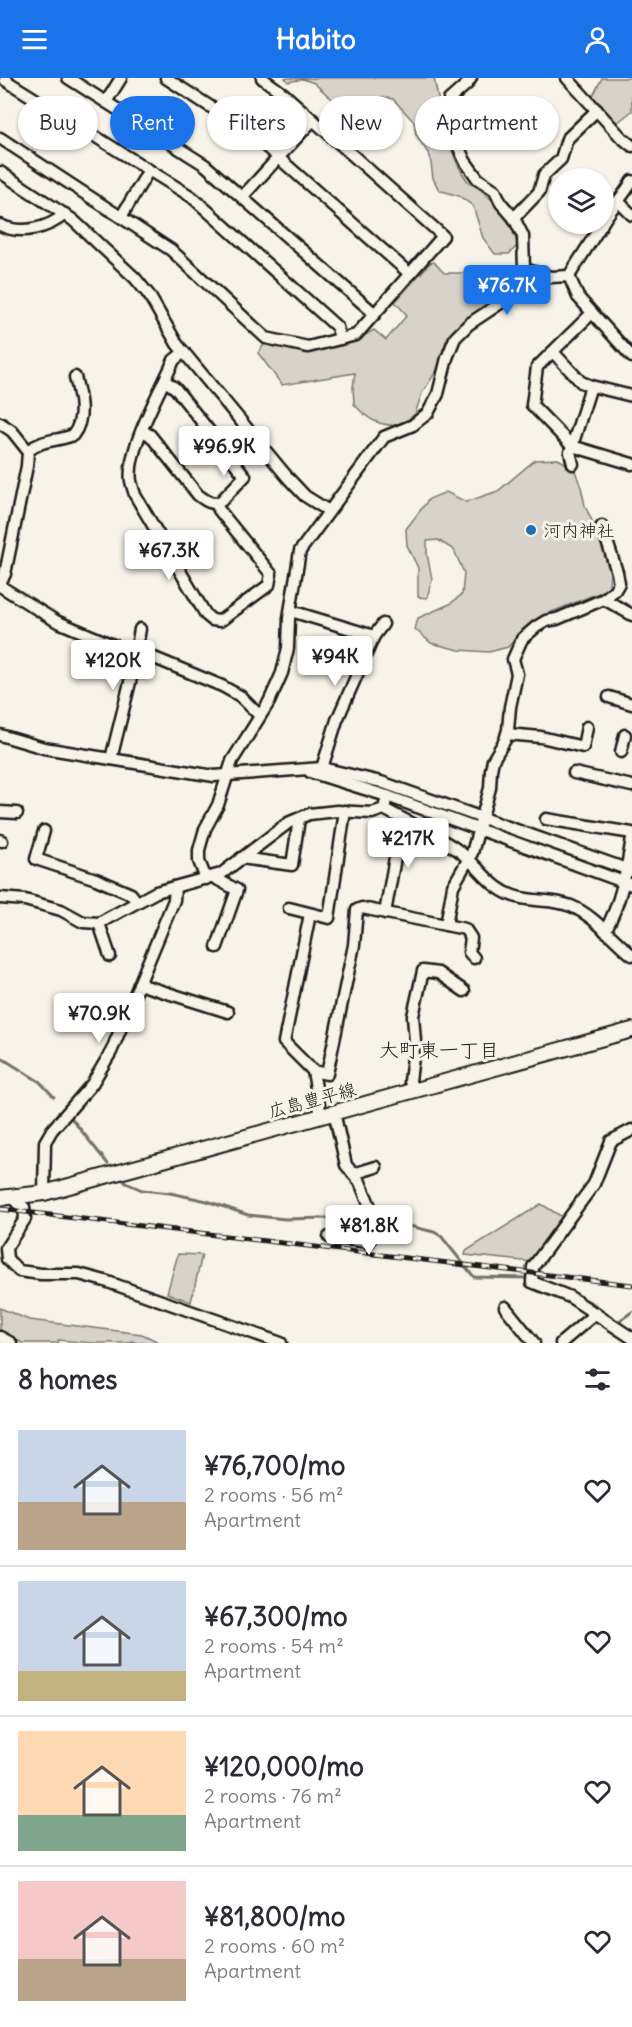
<!DOCTYPE html>
<html lang="en">
<head>
<meta charset="utf-8">
<style>
	body { margin:0; font-family:Delius,"Klee One",sans-serif; background:#f7f7f7; color:#2b2b33; height:100vh; display:flex; flex-direction:column; font-size:22px; white-space:nowrap }
	* { box-sizing:border-box; margin:0 }
	p { font-size:20px; color:#7c7c81 }
	.icon { flex:none; width:33px; height:33px; fill:none; stroke:currentColor; stroke-width:2; stroke-linecap:round; stroke-linejoin:round }
	.map { position:relative; height:1265px; overflow:hidden }
	.panel { display:flex; flex-direction:column; background:#fff; flex:1 }
	.panel>* { flex:none }
	.banner { position:absolute; left:18px; top:18px; width:597px; height:54px; display:flex; gap:12px }
	.tools { position:absolute; left:548px; top:90px; display:grid; gap:12px }
	.tools a { display:grid; place-items:center; width:66px; height:66px; border-radius:50%; background:#fff; box-shadow:0 2px 4px #0004; font-size:30px }
	.price { position:absolute; translate:-50% -51px; padding:0 14px; border-radius:6px; background:#fff; color:#222; font-size:20px; line-height:39px; filter:drop-shadow(0 2px 3px #0008) }
	.price::after { content:''; position:absolute; left:50%; top:36px; width:18px; height:14px; margin-left:-9px; background:inherit; clip-path:polygon(0 0,100% 0,50% 100%) }
	.price.on { background:#1a73e8; color:#fff }
	ul { padding:0; list-style:none }
	li { display:flex; align-items:center; gap:18px; height:150px; padding:0 18px }
	li+li { border-top:2px solid #e1e1e2 }
	li span { display:grid; place-items:center; flex:none; width:168px; height:120px; border-radius:0px; color:#555 }
	li>.icon { margin-inline-start:auto }
	span .icon { width:72px; height:72px; fill:#fffc; stroke-width:1 }
	li b { font-size:26px }
	h2 { display:flex; justify-content:space-between; align-items:center; height:72px; padding:0 18px; font-size:26px }
	.chip { padding:0 21px; border-radius:27px; background:#fff; box-shadow:0 2px 4px #0004; font-size:21px; line-height:54px }
	.chip.on { background:#1a73e8; color:#fff }
	header { display:flex; justify-content:space-between; align-items:center; height:78px; padding:0 18px; background:#1a73e8; color:#fff; font-size:27px; font-weight:800 }
	.map>svg:first-child { display:block }
	.green { fill:#d7d3cb; stroke:#7a7874; stroke-width:1.5 }
	.lines { fill:none; stroke-linecap:round; stroke-linejoin:round }
	.stream { stroke:#72716c; stroke-width:3 }
	.minor-casing { stroke:#1c1c1c; stroke-width:15 }
	.major-casing { stroke:#1c1c1c; stroke-width:18 }
	.minor { stroke:#f7f3e8; stroke-width:10 }
	.major { stroke:#f7f3e8; stroke-width:14 }
	.rail-casing { stroke:#1c1c1c; stroke-width:5 }
	.rail { stroke:#f7f3e8; stroke-width:3; stroke-dasharray:9; stroke-linecap:butt }
	.poi-dot { fill:#1f6fb2; stroke:#f7f3e8; stroke-width:2 }
	.labels { text-anchor:middle; dominant-baseline:central; stroke-width:6; stroke-linejoin:round; paint-order:stroke }
	.poi-label { font-size:18px; fill:#1c1c1c; stroke:#f7f3e8; text-anchor:start }
	.street-label { font-size:18px; fill:#1c1c1c; stroke:#f7f3e8 }
	.neighbourhood-label { font-size:20px; fill:#1c1c1c; stroke:#f7f3e8 }
</style>
</head>
<body>
<header><svg class="icon" aria-label="menu" viewBox="0 0 24 24"><path d="M4 6h16M4 12h16M4 18h16"/></svg>Habito<svg class="icon" aria-label="person" viewBox="0 0 24 24"><circle cx="12" cy="8" r="4"/><path d="M4 21q1-7 8-7t8 7"/></svg></header>
<div class="map">
<svg width="632" height="1265" viewBox="0 0 632 1265">
	<rect width="100%" height="100%" fill="#f7f3e8"/>
	<filter id="ink" filterUnits="userSpaceOnUse"><feTurbulence type="fractalNoise" baseFrequency=".0167" numOctaves="2"/><feDisplacementMap in="SourceGraphic" scale="12" xChannelSelector="R" yChannelSelector="G"/><feConvolveMatrix kernelMatrix="1 2 1 2 8 2 1 2 1" color-interpolation-filters="sRGB"/></filter>
	<g filter="url(#ink)">
		<g class="green">
			<path d="M285,0H434C439,27 450,81 467,102C471,107 478,109 482,113C500,127 511,146 518,167L509,176H495L483,160L473,128L459,118L439,112L433,100L430,78L416,57L414,44L393,21L382,19L359,41L343,31L314,5L303,1L288,4Z"/>
			<polygon points="602,0 632,0 632,33 617,45 593,18"/>
			<path d="M434,184L444,195H509L514,199L507,213L489,228L456,251L446,263L437,292L422,315L415,336L400,348C378,347 369,343 354,326L353,309L355,295L282,307L258,275L268,261L307,270L358,261L374,252L386,262L407,237L395,224L430,185Z"/>
			<polygon points="558,381 574,390 581,409 585,428 599,458 610,494 609,508 601,514 542,538 522,553 508,569 489,574 459,572 431,565 415,551 418,540 450,526 462,516 464,495 454,472 438,462 427,463 427,476 432,501 427,520 418,519 418,490 407,467 406,451 429,421 446,414 466,424 498,413 535,382"/>
			<polygon points="541,1126 564,1140 533,1184 465,1177 466,1173"/>
			<polygon points="178,1176 202,1177 191,1224 167,1215"/>
			<polygon points="0,1230 29,1242 142,1256 161,1265 137,1265 132,1263 131,1265 93,1265 58,1262 58,1265 22,1265 0,1253"/>
		</g>
		<g class="lines">
			<g class="stream">
				<polyline points="0,979 40,1004 54,1019"/>
				<polyline points="72,1041 108,1086"/>
				<polyline points="121,1100 126,1105 142,1112 170,1115 207,1123 248,1137 285,1141 370,1139"/>
				<polyline points="377,1140 434,1154 441,1158 474,1199 531,1200"/>
				<polyline points="578,1219 592,1225 616,1242 619,1243 632,1234"/>
			</g>
			<defs>
				<g id="minor">
					<polyline points="68,0 205,87 375,236"/>
					<polyline points="166,0 234,44 255,59 410,196"/>
					<polyline points="567,0 621,59 632,68"/>
					<polyline points="5,2 192,119 337,249 340,261"/>
					<polyline points="106,24 121,0"/>
					<polyline points="0,60 171,172 266,260 308,269 356,257 443,158 284,16 262,0"/>
					<polyline points="0,94 73,142 135,200 149,217 177,266 289,401 305,418 329,433"/>
					<polyline points="243,118 313,42"/>
					<polyline points="619,124 632,137"/>
					<polyline points="121,139 149,92"/>
					<polyline points="514,140 539,114 544,97 561,81 567,61 597,32"/>
					<path d="M603,144C612,129 624,118 632,103"/>
					<path d="M0,147C20,157 48,151 65,136"/>
					<polyline points="524,191 551,199 569,198 602,146"/>
					<polyline points="569,198 578,219 632,279"/>
					<polyline points="592,235 537,289 532,327 572,368 632,386"/>
					<path d="M184,274L174,282C161,312 126,372 131,403C132,408 134,413 135,417L206,537L212,542L220,543L269,507L271,496L219,432L216,425"/>
					<polyline points="553,274 581,304 591,308 632,318"/>
					<polyline points="0,345 12,353 28,373 27,388 5,496 0,505"/>
					<path d="M142,353L150,357L198,417C205,422 212,428 221,423L245,398L175,310L165,303"/>
					<path d="M28,373C44,360 56,364 73,357C86,340 80,318 75,299"/>
					<polyline points="573,386 570,374 572,368 591,308"/>
					<polyline points="0,508 56,543 125,572 135,572 222,608 240,618 260,638"/>
					<polyline points="604,521 632,537"/>
					<polyline points="291,533 374,558"/>
					<polyline points="609,619 632,626"/>
					<polyline points="507,656 541,659 583,669 587,649"/>
					<polyline points="0,657 44,670 214,698 322,690 381,704 632,793"/>
					<polyline points="621,674 625,657"/>
					<polyline points="111,681 133,592 140,551"/>
					<polyline points="322,690 337,642 374,558 383,546"/>
					<polyline points="310,694 387,718 632,807"/>
					<polyline points="574,695 632,708"/>
					<path d="M384,731C408,744 434,756 456,771C472,781 482,798 497,809C522,828 546,818 571,828C595,838 612,861 632,877"/>
					<polyline points="0,734 17,735"/>
					<polyline points="546,741 632,755"/>
					<polyline points="44,753 36,781 96,801 131,816 137,824"/>
					<polyline points="0,762 2,763"/>
					<polyline points="241,780 292,787 299,741"/>
					<polyline points="213,799 237,812 217,869"/>
					<polyline points="206,801 199,783 199,772 205,751 218,727 232,683 269,624 282,595 288,570 289,540 300,473 384,359 413,347 428,335 438,316 447,280 455,260 469,246 505,222 522,201 524,191 523,158 514,140 501,125 495,112 478,101 465,83 449,48 447,34 449,22 467,6 471,0"/>
					<polyline points="0,820 25,822 61,832 83,844 99,845 156,814 221,796 288,745 309,736 337,733 372,735 384,731 387,718"/>
					<polyline points="289,830 329,840 345,733"/>
					<polyline points="385,835 402,741"/>
					<polyline points="310,836 284,964 313,993 327,996 354,867 357,832 362,830 465,851 471,860 469,874 474,880"/>
					<polyline points="99,845 110,878"/>
					<polyline points="446,847 453,808 472,775 490,710 491,692 493,682 505,662 508,652 510,629 517,596 513,581 522,561 536,549 546,543 557,541 604,521 615,512 619,505 617,494 602,448"/>
					<path d="M605,853C621,825 627,791 632,760"/>
					<polyline points="139,906 228,934"/>
					<polyline points="313,993 321,1038"/>
					<polyline points="413,1013 410,1003 415,963 413,938 423,893 438,895 464,913"/>
					<polyline points="632,1052 611,1063 594,1106 533,1189 532,1204 570,1219 632,1260"/>
					<polyline points="353,1096 376,1089"/>
					<polyline points="44,1115 45,1064 52,1052 92,1006 111,974 174,822 175,809"/>
					<polyline points="13,1120 17,1125 24,1129 25,1141 6,1170 7,1181 19,1193 41,1196 79,1196 105,1203 281,1265"/>
					<polyline points="329,1159 369,1164 374,1138 360,1104 346,1087 334,1034"/>
					<polyline points="505,1229 534,1265"/>
					<polyline points="0,1259 11,1265"/>
					<polyline points="561,1265 596,1235"/>
				</g>
				<polyline id="major" points="0,1120 44,1115 632,952"/>
			</defs>
			<use href="#minor" class="minor-casing"/>
			<use href="#major" class="major-casing"/>
			<use href="#minor" class="minor"/>
			<use href="#major" class="major"/>
			<defs>
				<polyline id="rail" points="0,1131 632,1207"/>
			</defs>
			<use href="#rail" class="rail-casing"/>
			<use href="#rail" class="rail"/>
		</g>
	</g>
	<circle class="poi-dot" cx="531" cy="452" r="6"/>
	<g class="labels">
		<g class="poi-label">
			<text x="543" y="452">河内神社</text>
		</g>
		<g class="street-label">
			<text transform="translate(312 1022) rotate(-15)">広島豊平線</text>
		</g>
		<g class="neighbourhood-label">
			<text x="439" y="971">大町東一丁目</text>
		</g>
	</g>
</svg>
<div class="tools">
<a><svg class="icon" aria-label="layers" viewBox="0 0 24 24"><path d="M12 4l9 5-9 5-9-5zM3 14l9 5 9-5"/></svg></a>
</div>
<b class="price on" style="left:507px;top:238px">¥76.7K</b>
<b class="price" style="left:224px;top:399px">¥96.9K</b>
<b class="price" style="left:169px;top:503px">¥67.3K</b>
<b class="price" style="left:335px;top:609px">¥94K</b>
<b class="price" style="left:113px;top:613px">¥120K</b>
<b class="price" style="left:408px;top:791px">¥217K</b>
<b class="price" style="left:99px;top:966px">¥70.9K</b>
<b class="price" style="left:369px;top:1178px">¥81.8K</b>
<div class="banner">
<a class="chip">Buy</a>
<a class="chip on">Rent</a>
<a class="chip">Filters</a>
<a class="chip">New</a>
<a class="chip">Apartment</a>
</div>
</div>
<section class="panel">
<h2>8 homes<svg class="icon" aria-label="filters" viewBox="0 0 24 24"><path d="M4 7h16M4 17h16"/><circle cx="9" cy="7" r="2"/><circle cx="15" cy="17" r="2"/></svg></h2>
<ul>
<li><span style="background:linear-gradient(#c9d6e8 60%,#b9a48a 0)"><svg class="icon" aria-label="home" viewBox="0 0 24 24"><path d="M3 11l9-7 9 7M6 9v11h12V9"/></svg></span><div><b>¥76,700/mo</b><p>2 rooms · 56 m²</p><p>Apartment</p></div><svg class="icon" aria-label="heart" viewBox="0 0 24 24"><path d="M12 20l-8-8c-3-5 5-10 8-4 3-6 11-1 8 4z"/></svg></li>
<li><span style="background:linear-gradient(#c9d6e8 75%,#c2b280 0)"><svg class="icon" aria-label="home" viewBox="0 0 24 24"><path d="M3 11l9-7 9 7M6 9v11h12V9"/></svg></span><div><b>¥67,300/mo</b><p>2 rooms · 54 m²</p><p>Apartment</p></div><svg class="icon" aria-label="heart" viewBox="0 0 24 24"><path d="M12 20l-8-8c-3-5 5-10 8-4 3-6 11-1 8 4z"/></svg></li>
<li><span style="background:linear-gradient(#ffd9b3 70%,#7fa58c 0)"><svg class="icon" aria-label="home" viewBox="0 0 24 24"><path d="M3 11l9-7 9 7M6 9v11h12V9"/></svg></span><div><b>¥120,000/mo</b><p>2 rooms · 76 m²</p><p>Apartment</p></div><svg class="icon" aria-label="heart" viewBox="0 0 24 24"><path d="M12 20l-8-8c-3-5 5-10 8-4 3-6 11-1 8 4z"/></svg></li>
<li><span style="background:linear-gradient(#f6c9c9 65%,#b9a48a 0)"><svg class="icon" aria-label="home" viewBox="0 0 24 24"><path d="M3 11l9-7 9 7M6 9v11h12V9"/></svg></span><div><b>¥81,800/mo</b><p>2 rooms · 60 m²</p><p>Apartment</p></div><svg class="icon" aria-label="heart" viewBox="0 0 24 24"><path d="M12 20l-8-8c-3-5 5-10 8-4 3-6 11-1 8 4z"/></svg></li>
</ul>
</section>
</body>
</html>
